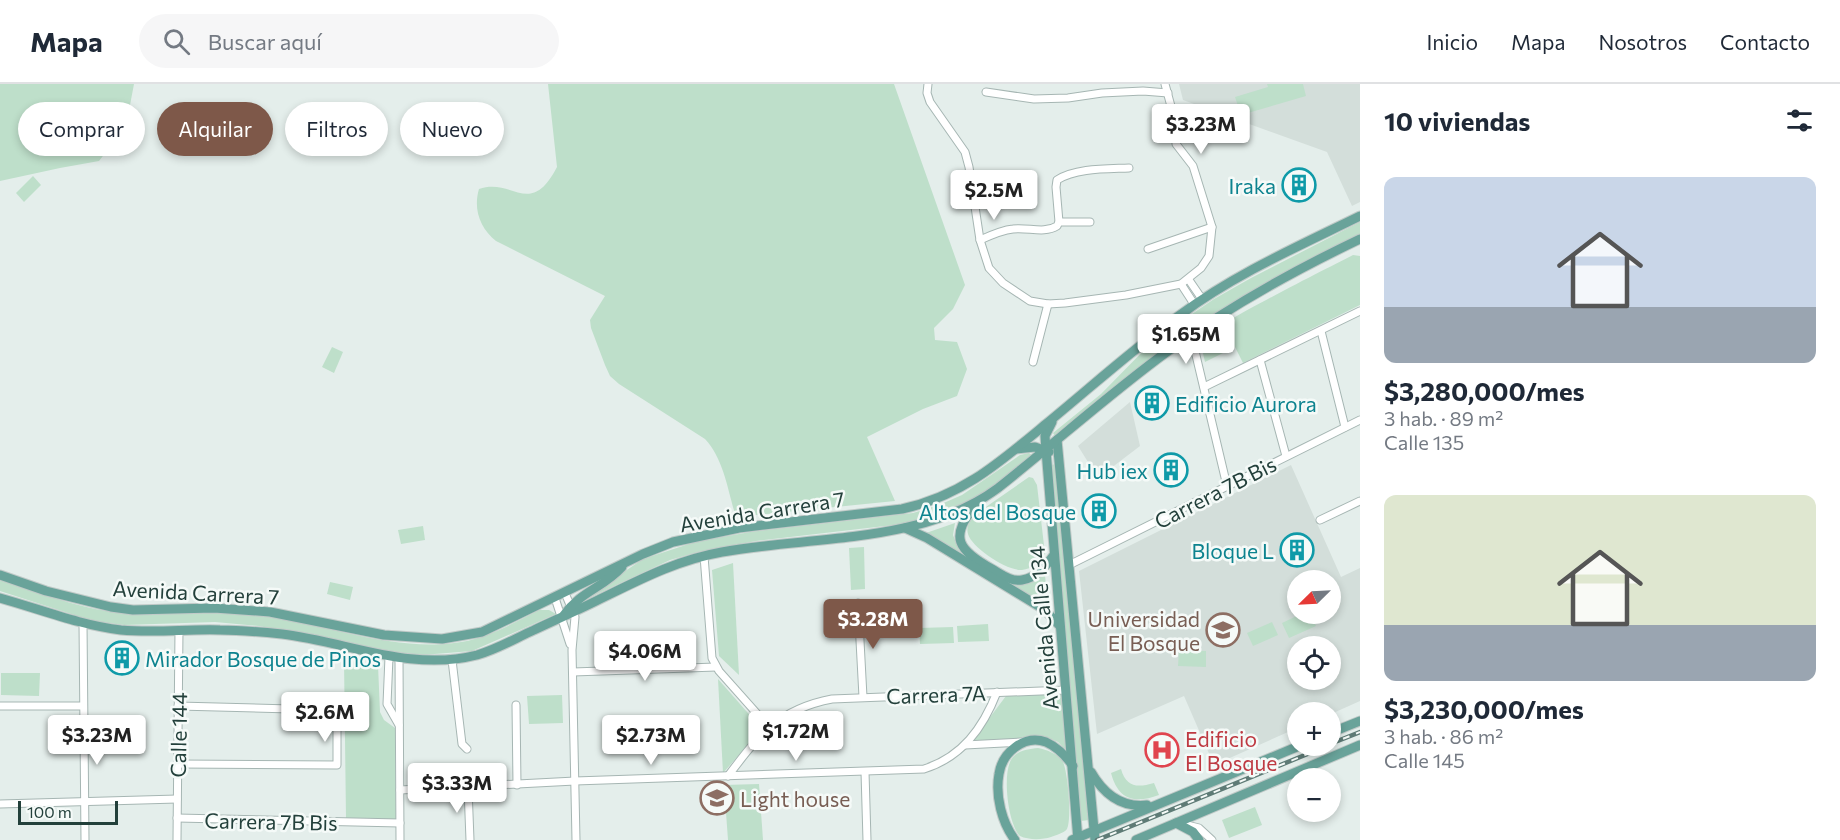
<!DOCTYPE html>
<html lang="es">
<head>
<meta charset="utf-8">
<style>
	body { margin:0; font-family:Commissioner,sans-serif; background:#f6f6f7; color:#1f2937; height:100vh; display:flex; flex-direction:column; font-size:22px; white-space:nowrap }
	* { box-sizing:border-box; margin:0 }
	p { font-size:20px; color:#747a83 }
	.icon { flex:none; width:33px; height:33px; fill:none; stroke:currentColor; stroke-width:2; stroke-linecap:round; stroke-linejoin:round }
	.map { position:relative; flex:1; overflow:hidden }
	.sheet { display:flex; flex-direction:column; background:#fff; width:480px }
	.sheet>* { flex:none }
	.hud { position:absolute; left:18px; top:18px; width:570px; height:54px; display:flex; gap:12px }
	.needle { width:39px; rotate:246deg }
	.controls { position:absolute; left:1287px; top:486px; display:grid; gap:12px }
	.controls a { display:grid; place-items:center; width:54px; height:54px; border-radius:50%; background:#fff; box-shadow:0 3px 9px #0003; font-size:30px }
	.scale { position:absolute; left:18px; bottom:15px; width:100px; box-sizing:border-box; padding-left:6px; border:3px solid #23403b; border-top:0; font-size:16px; line-height:21px; white-space:nowrap; color:#23403b; -webkit-text-stroke:4px #f5faf8; paint-order:stroke }
	.price { position:absolute; translate:-50% -51px; padding:0 14px; border-radius:6px; background:#fff; color:#222; font-size:20px; line-height:39px; filter:drop-shadow(0 2px 3px #0008) }
	.price::after { content:''; position:absolute; left:50%; top:36px; width:18px; height:14px; margin-left:-9px; background:inherit; clip-path:polygon(0 0,100% 0,50% 100%) }
	.price.active { background:#7e5849; color:#fff }
	ul { padding:0; list-style:none }
	li { display:grid; align-content:center; gap:12px; height:318px; padding:0 24px }
	li span { display:grid; place-items:center; height:186px; border-radius:12px; color:#555 }
	li>.icon { margin-inline-start:auto }
	span .icon { width:108px; height:108px; fill:#fffc; stroke-width:1 }
	li b { font-size:26px }
	h2 { display:flex; justify-content:space-between; align-items:center; height:72px; padding:0 24px; font-size:26px }
	.chip { padding:0 21px; border-radius:27px; background:#fff; box-shadow:0 3px 9px #0003; font-size:21px; line-height:54px }
	.chip.active { background:#7e5849; color:#fff }
	header { display:flex; align-items:center; gap:36px; box-sizing:border-box; height:84px; padding:0 30px; background:#fff; border-bottom:2px solid #e0e1e3 }
	header strong { font-size:28px }
	nav { display:flex; gap:33px; margin-inline-start:auto; font-size:21px }
	.search { width:420px; height:54px; background:#f6f6f7; display:flex; align-items:center; gap:15px; box-sizing:border-box; padding:0 21px; border-radius:33px; color:#747a83; font-size:22px }
	main { display:flex; flex:1; min-height:0 }
	.map>svg:first-child { display:block }
	.built { fill:#d3deda; fill-rule:evenodd }
	.green { fill:#bedfca }
	.lines { fill:none; stroke-linecap:round; stroke-linejoin:round }
	.minor-casing { stroke:#a6b6b3; stroke-width:9 }
	.major-casing { stroke:#c1cac8; stroke-width:11 }
	.minor { stroke:#fff; stroke-width:7 }
	.major { stroke:#69a39a; stroke-width:9 }
	.rail-casing { stroke:#5e7b76; stroke-width:4.5 }
	.rail { stroke:#f5faf8; stroke-width:2; stroke-dasharray:7; stroke-linecap:butt }
	.labels { text-anchor:middle; dominant-baseline:central; stroke-width:5; stroke-linejoin:round; paint-order:stroke }
	.culture-label { font-size:21px; fill:#0d838f; stroke:#f5faf8; text-anchor:end }
	.street-label { font-size:21px; fill:#23403b; stroke:#f5faf8 }
	.education-label { font-size:21px; fill:#785e54; stroke:#f5faf8; text-anchor:end }
	.health-label { font-size:21px; fill:#be3a42; stroke:#f5faf8; text-anchor:start }
</style>
</head>
<body>
<header>
<strong>Mapa</strong>
<div class="search"><svg class="icon" aria-label="search" viewBox="0 0 24 24"><circle cx="10" cy="10" r="6"/><path d="M15 15l6 6"/></svg>Buscar aquí</div>
<nav><a>Inicio</a><a>Mapa</a><a>Nosotros</a><a>Contacto</a></nav>
</header>
<main>
<div class="map">
<svg width="1360" height="756" viewBox="0 0 1360 756">
	<rect width="100%" height="100%" fill="#e4eeeb"/>
	<g class="built">
		<polygon points="1179,0 1360,0 1360,118 1352,122 1327,68 1183,16"/>
		<polygon points="1130,318 1140,362 1098,394 1078,362"/>
		<path d="M1291,381L1341,493L1360,484V617L1331,630L1298,628L1297,644L1214,681L1184,612L1097,650L1079,487ZM1298,496H1330V530H1298ZM1298,562H1330V596H1298Z"/>
	</g>
	<g class="green">
		<polygon points="0,0 134,0 126,42 99,77 60,84 0,97"/>
		<path d="M548,0H894L965,201L953,225L934,244L935,256L957,258L967,285L957,312L923,325L867,353L895,417L736,433C728,408 724,375 705,355L619,300L610,292L605,281L591,244L590,236L605,212L496,157C480,144 473,125 479,105C513,93 530,135 557,83Z"/>
		<polygon points="1267,0 1303,0 1306,12 1241,31 1235,13 1268,3"/>
		<polygon points="33,92 41,101 24,118 16,109"/>
		<polygon points="1360,138 1360,150 1220,226 1166,264 1055,352 1053,349 1101,310 1155,255 1214,215 1251,194"/>
		<path d="M1353,171L1360,172V221L1243,279L1235,263L1205,278C1204,272 1200,262 1203,255C1209,243 1332,182 1353,171Z"/>
		<polygon points="332,263 343,268 334,289 322,283"/>
		<polygon points="1029,369 1033,372 998,400 961,422 911,439 756,457 698,468 670,476 578,519 643,475 695,458 750,448 913,429 939,421 962,411 1020,371"/>
		<polygon points="1056,379 1089,736 1081,737 1061,527 1051,382"/>
		<path d="M1029,393L1033,394L1037,401L1045,470C1039,478 1032,485 1022,486C1007,487 972,464 968,450C966,443 969,439 973,432Z"/>
		<polygon points="955,439 953,451 960,469 926,449"/>
		<polygon points="423,442 425,456 401,460 398,446"/>
		<polygon points="864,463 865,505 851,506 849,464"/>
		<polygon points="733,479 739,591 719,572 712,486"/>
		<polygon points="1045,491 1048,524 1011,499 1028,500"/>
		<path d="M0,496C46,511 93,530 142,530C182,531 224,525 265,531C324,541 394,567 454,559C484,556 512,540 539,526H549L556,530L472,567L422,571L385,567L259,542L215,538L124,541L93,537L0,507Z"/>
		<polygon points="330,498 353,503 350,516 327,510"/>
		<polygon points="1301,530 1310,530 1316,542 1289,554 1282,539"/>
		<polygon points="1272,538 1278,551 1253,562 1247,549"/>
		<polygon points="988,540 989,557 958,558 957,542"/>
		<polygon points="953,543 954,559 920,560 919,544"/>
		<polygon points="1179,566 1206,567 1206,583 1178,582"/>
		<polygon points="344,576 378,581 380,628 384,636 395,644 396,736 346,734"/>
		<polygon points="1,589 40,589 39,612 1,611"/>
		<polygon points="718,595 762,645 723,689"/>
		<polygon points="1061,609 1067,667 1058,658 1049,654 972,657 1006,612"/>
		<polygon points="562,611 563,639 529,640 527,612"/>
		<path d="M1038,664C1047,666 1056,669 1062,676C1068,685 1072,735 1067,745C1064,749 1056,751 1051,753C1042,756 1028,756 1020,752C1008,741 1001,686 1013,673C1019,666 1029,665 1038,664Z"/>
		<path d="M1121,685C1126,703 1137,704 1154,699L1159,711C1135,720 1118,716 1111,689Z"/>
		<polygon points="759,700 763,756 728,756 724,701"/>
		<polygon points="1255,723 1262,741 1229,754 1222,736"/>
	</g>
	<g class="lines">
		<defs>
			<g id="minor">
				<polyline points="928,0 927,9 930,18 965,68 969,83 980,156 989,184 1003,199 1030,217 1048,220 1065,219 1126,211 1181,200 1201,184 1209,172 1212,143 1193,82 1176,60 1175,37 1165,0"/>
				<polyline points="986,8 1034,15 1068,14 1102,9 1143,7 1168,9"/>
				<path d="M1059,138L1056,103L1057,96C1076,84 1106,85 1129,84"/>
				<path d="M980,156C991,151 1002,146 1013,145C1028,143 1044,150 1057,142L1059,138H1090"/>
				<polyline points="1148,165 1212,143"/>
				<polyline points="1189,196 1202,215"/>
				<polyline points="1181,200 1194,220"/>
				<polyline points="1321,247 1345,343"/>
				<polyline points="1189,252 1195,267 1227,402"/>
				<polyline points="1260,276 1286,372"/>
				<polyline points="1033,278 1048,220"/>
				<polyline points="1204,303 1360,227"/>
				<polyline points="1320,436 1360,417"/>
				<polyline points="704,472 712,574 719,587 769,643"/>
				<polyline points="1069,481 1360,336"/>
				<polyline points="565,509 575,533 572,566 576,756"/>
				<polyline points="555,514 570,560"/>
				<polyline points="858,519 863,613"/>
				<polyline points="83,539 85,756"/>
				<polyline points="389,573 387,620 399,641"/>
				<polyline points="399,574 400,756"/>
				<polyline points="452,576 462,660 467,665"/>
				<polyline points="573,588 716,583"/>
				<polyline points="516,621 517,701"/>
				<polyline points="0,622 83,622"/>
				<polyline points="965,661 1022,658"/>
				<polyline points="178,680 337,681 337,635 334,628 328,626 178,622"/>
				<polyline points="865,688 867,756"/>
				<path d="M728,692C759,651 779,625 832,615L1066,606"/>
				<polyline points="468,704 470,756"/>
				<path d="M400,706L575,697L924,685C962,673 983,644 997,608"/>
				<polyline points="0,720 177,715"/>
				<polyline points="177,734 400,739"/>
				<polyline points="1179,739 1199,744 1212,756"/>
				<polyline points="177,756 179,546"/>
			</g>
			<g id="major">
				<polyline points="1052,338 1045,352 1046,366 1078,756"/>
				<polyline points="1057,356 1095,756"/>
				<polyline points="1016,365 1035,363 1049,368"/>
				<path d="M976,421C948,453 958,466 992,485C1001,490 1011,498 1022,496C1036,494 1046,482 1054,471"/>
				<polyline points="905,444 927,454 1045,526 1059,541"/>
				<path d="M0,491L46,507L111,523L133,526L214,524L270,528L384,551L442,555L482,548L643,470L673,458L739,444L902,425C962,412 1000,378 1046,340C1090,304 1133,265 1180,231C1235,190 1299,162 1360,132"/>
				<path d="M0,514C40,525 79,541 121,546C154,549 187,545 220,546C241,546 262,548 282,550C348,558 410,588 477,571C498,565 516,554 534,546C555,536 576,527 596,517C637,497 676,476 722,468C810,452 923,460 998,404C1055,359 1109,310 1168,267C1228,223 1293,187 1360,155"/>
				<path d="M564,531C581,507 603,504 622,483"/>
				<polyline points="1330,649 1360,637"/>
				<path d="M1091,688C1103,709 1121,724 1147,721"/>
				<polyline points="1176,739 1193,748 1199,756"/>
				<path d="M1015,756C1002,739 995,712 999,690C1002,669 1024,650 1046,658C1057,663 1066,672 1073,682"/>
				<polyline points="1072,756 1299,662"/>
				<polyline points="1136,756 1360,661"/>
			</g>
		</defs>
		<use href="#minor" class="minor-casing"/>
		<use href="#major" class="major-casing"/>
		<use href="#minor" class="minor"/>
		<use href="#major" class="major"/>
		<defs>
			<g id="rail">
				<polyline points="1330,660 1360,648"/>
				<polyline points="1097,756 1327,662"/>
			</g>
		</defs>
		<use href="#rail" class="rail-casing"/>
		<use href="#rail" class="rail"/>
	</g>
	<defs>
		<symbol id="building-ring" viewBox="-11 -11 22 22"><circle r="9.5" fill="#f5faf8" stroke="#0f9aa8" stroke-width="1.5"/><path d="M-4-6H4V6H1V3H-1V6H-4ZM-2.5-4.3h1.7v1.8h-1.7ZM.8-4.3h1.7v1.8H.8ZM-2.5-1h1.7V.8h-1.7ZM.8-1h1.7V.8H.8Z" fill="#0f9aa8"/></symbol>
		<symbol id="university-ring" viewBox="-11 -11 22 22"><circle r="9.5" fill="#f5faf8" stroke="#8d6e63" stroke-width="1.5"/><path d="M0-5L7-2L0 1L-7-2ZM-4 1L0 2.5L4 1V4Q0 6-4 4Z" fill="#8d6e63"/></symbol>
		<symbol id="hospital-ring" viewBox="-11 -11 22 22"><circle r="9.5" fill="#f5faf8" stroke="#e0444e" stroke-width="1.5"/><path d="M-5-5h3v3.5h4V-5h3V5h-3V1.5h-4V5h-3Z" fill="#e0444e"/></symbol>
		<symbol id="school-ring" viewBox="-11 -11 22 22"><circle r="9.5" fill="#f5faf8" stroke="#8d6e63" stroke-width="1.5"/><path d="M0-5L7-2L0 1L-7-2ZM-4 1L0 2.5L4 1V4Q0 6-4 4Z" fill="#8d6e63"/></symbol>
	</defs>
	<g fill-rule="evenodd">
		<use href="#building-ring" x="1280" y="82" width="38" height="38"/>
		<use href="#building-ring" x="1133" y="300" width="38" height="38"/>
		<use href="#building-ring" x="1152" y="367" width="38" height="38"/>
		<use href="#building-ring" x="1080" y="408" width="38" height="38"/>
		<use href="#building-ring" x="1278" y="447" width="38" height="38"/>
		<use href="#university-ring" x="1204" y="527" width="38" height="38"/>
		<use href="#building-ring" x="103" y="555" width="38" height="38"/>
		<use href="#hospital-ring" x="1143" y="647" width="38" height="38"/>
		<use href="#school-ring" x="698" y="695" width="38" height="38"/>
	</g>
	<g class="labels">
		<g class="culture-label">
			<text x="1276" y="101">Iraka</text>
			<text x="1175" y="319" text-anchor="start">Edificio Aurora</text>
			<text x="1148" y="386">Hub iex</text>
			<text x="1076" y="427">Altos del Bosque</text>
			<text x="1274" y="466">Bloque L</text>
			<text x="145" y="574" text-anchor="start">Mirador Bosque de Pinos</text>
		</g>
		<g class="street-label">
			<text transform="translate(1215 408) rotate(-27)">Carrera 7B Bis</text>
			<text transform="translate(762 427) rotate(-9)">Avenida Carrera 7</text>
			<text transform="translate(196 508) rotate(3)">Avenida Carrera 7</text>
			<text transform="translate(1043 544) rotate(-95)">Avenida Calle 134</text>
			<text transform="translate(936 610) rotate(-2)">Carrera 7A</text>
			<text transform="translate(178 651) rotate(-89)">Calle 144</text>
			<text transform="translate(271 737) rotate(1)">Carrera 7B Bis</text>
		</g>
		<g class="education-label">
			<text x="1200" y="534">Universidad<tspan x="1200" dy="24">El Bosque</tspan></text>
			<text x="740" y="714" text-anchor="start">Light house</text>
		</g>
		<g class="health-label">
			<text x="1185" y="654">Edificio<tspan x="1185" dy="24">El Bosque</tspan></text>
		</g>
	</g>
</svg>
<div class="controls">
<a><svg class="needle" viewBox="-14 -14 28 28"><path d="M0-13l5 13h-10z" fill="#e53935"/><path d="M0 13l5-13h-10z" fill="#747a83"/></svg></a>
<a><svg class="icon" aria-label="locate" viewBox="0 0 24 24"><circle cx="12" cy="12" r="6"/><path d="M12 2v4M12 18v4M2 12h4M18 12h4"/></svg></a>
<a>+</a>
<a>−</a>
</div>
<div class="scale">100 m</div>
<b class="price" style="left:1201px;top:71px">$3.23M</b>
<b class="price" style="left:994px;top:137px">$2.5M</b>
<b class="price" style="left:1186px;top:281px">$1.65M</b>
<b class="price active" style="left:873px;top:566px">$3.28M</b>
<b class="price" style="left:645px;top:598px">$4.06M</b>
<b class="price" style="left:325px;top:659px">$2.6M</b>
<b class="price" style="left:796px;top:678px">$1.72M</b>
<b class="price" style="left:97px;top:682px">$3.23M</b>
<b class="price" style="left:651px;top:682px">$2.73M</b>
<b class="price" style="left:457px;top:730px">$3.33M</b>
<div class="hud">
<a class="chip">Comprar</a>
<a class="chip active">Alquilar</a>
<a class="chip">Filtros</a>
<a class="chip">Nuevo</a>
</div>
</div>
<section class="sheet">
<h2>10 viviendas<svg class="icon" aria-label="filters" viewBox="0 0 24 24"><path d="M4 7h16M4 17h16"/><circle cx="9" cy="7" r="2"/><circle cx="15" cy="17" r="2"/></svg></h2>
<ul>
<li><span style="background:linear-gradient(#c9d6e8 70%,#9aa5b1 0)"><svg class="icon" aria-label="home" viewBox="0 0 24 24"><path d="M3 11l9-7 9 7M6 9v11h12V9"/></svg></span><div><b>$3,280,000/mes</b><p>3 hab. · 89 m²</p><p>Calle 135</p></div></li>
<li><span style="background:linear-gradient(#dfe7d0 70%,#9aa5b1 0)"><svg class="icon" aria-label="home" viewBox="0 0 24 24"><path d="M3 11l9-7 9 7M6 9v11h12V9"/></svg></span><div><b>$3,230,000/mes</b><p>3 hab. · 86 m²</p><p>Calle 145</p></div></li>
</ul>
</section>
</main>
</body>
</html>
